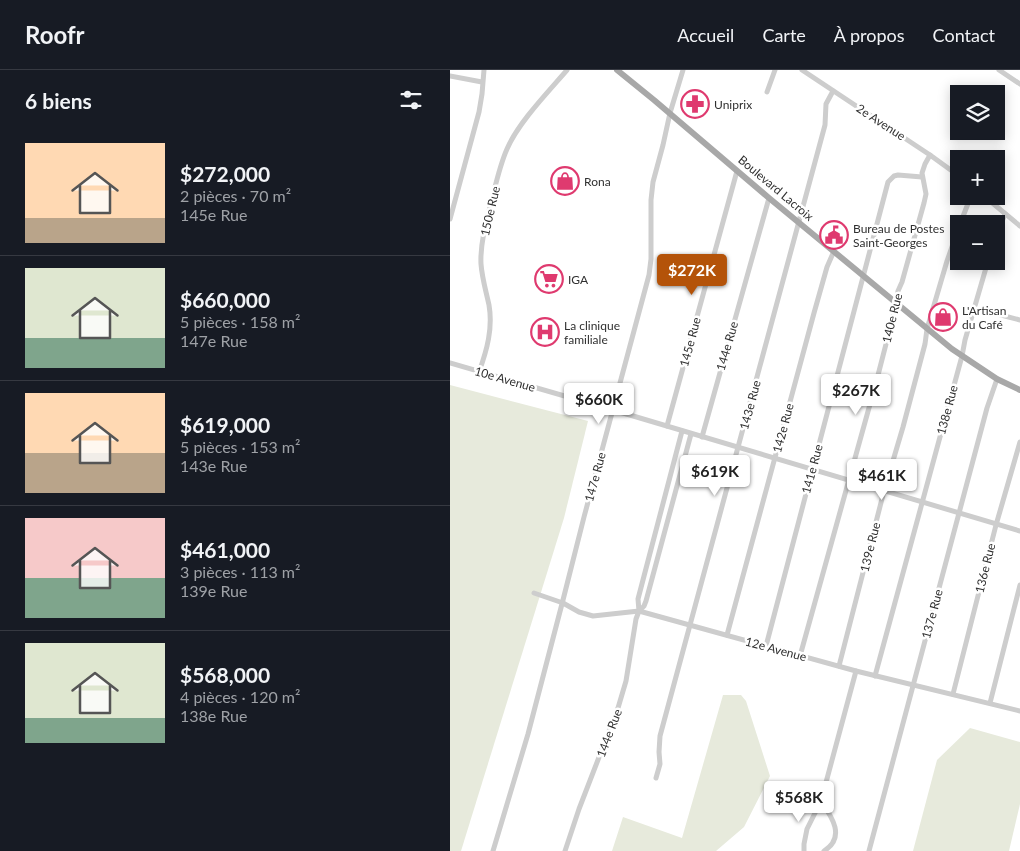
<!DOCTYPE html>
<html lang="fr">
<head>
<meta charset="utf-8">
<style>
	body { margin:0; font-family:Lato,sans-serif; background:#242831; color:#f1f3f6; height:100vh; display:flex; flex-direction:column; font-size:19px; white-space:nowrap }
	* { box-sizing:border-box; margin:0 }
	p { font-size:16px; color:#9ea1a6 }
	.icon { flex:none; width:28px; height:28px; fill:none; stroke:currentColor; stroke-width:2; stroke-linecap:round; stroke-linejoin:round }
	.map { position:relative; flex:1; overflow:hidden }
	.panel { display:flex; flex-direction:column; background:#171b24; width:450px }
	.panel>* { flex:none }
	.fabs { position:absolute; left:500px; top:15px; display:grid; gap:10px }
	.fabs a { display:grid; place-items:center; width:55px; height:55px; border-radius:0px; background:#171b24; box-shadow:0 2px 12px #0003; font-size:25px }
	.price { position:absolute; translate:-50% -42px; padding:0 11px; border-radius:5px; background:#fff; color:#222; font-size:16px; line-height:32px; filter:drop-shadow(0 1px 2px #0008) }
	.price::after { content:''; position:absolute; left:50%; top:30px; width:15px; height:11px; margin-left:-8px; background:inherit; clip-path:polygon(0 0,100% 0,50% 100%) }
	.price.current { background:#b45309; color:#fff }
	ul { padding:0; list-style:none }
	li { display:flex; align-items:center; gap:15px; height:125px; padding:0 25px }
	li+li { border-top:1px solid #363941 }
	li span { display:grid; place-items:center; flex:none; width:140px; height:100px; border-radius:0px; color:#555 }
	li>.icon { margin-inline-start:auto }
	span .icon { width:60px; height:60px; fill:#fffc; stroke-width:1 }
	li b { font-size:21px }
	h2 { display:flex; justify-content:space-between; align-items:center; height:60px; padding:0 25px; font-size:21px }
	header { display:flex; align-items:center; gap:30px; box-sizing:border-box; height:70px; padding:0 25px; background:#171b24; border-bottom:1px solid #363941 }
	header strong { font-size:24px }
	nav { display:flex; gap:28px; margin-inline-start:auto; font-size:18px }
	main { display:flex; flex:1; min-height:0 }
	.map>svg:first-child { display:block }
	.green { fill:#e7eadc }
	.lines { fill:none; stroke-linecap:round; stroke-linejoin:round }
	.minor { stroke:#cdcdcd; stroke-width:5 }
	.major { stroke:#a8a8a8; stroke-width:6 }
	.labels { text-anchor:middle; dominant-baseline:central; stroke-width:5; stroke-linejoin:round; paint-order:stroke }
	.poi-label { font-size:12px; fill:#303030; stroke:#fff; text-anchor:start }
	.street-label { font-size:12px; fill:#303030; stroke:#fff }
</style>
</head>
<body>
<header>
<strong>Roofr</strong>
<nav><a>Accueil</a><a>Carte</a><a>À propos</a><a>Contact</a></nav>
</header>
<main>
<section class="panel">
<h2>6 biens<svg class="icon" aria-label="filters" viewBox="0 0 24 24"><path d="M4 7h16M4 17h16"/><circle cx="9" cy="7" r="2"/><circle cx="15" cy="17" r="2"/></svg></h2>
<ul>
<li><span style="background:linear-gradient(#ffd9b3 75%,#b9a48a 0)"><svg class="icon" aria-label="home" viewBox="0 0 24 24"><path d="M3 11l9-7 9 7M6 9v11h12V9"/></svg></span><div><b>$272,000</b><p>2 pièces · 70 m²</p><p>145e Rue</p></div></li>
<li><span style="background:linear-gradient(#dfe7d0 70%,#7fa58c 0)"><svg class="icon" aria-label="home" viewBox="0 0 24 24"><path d="M3 11l9-7 9 7M6 9v11h12V9"/></svg></span><div><b>$660,000</b><p>5 pièces · 158 m²</p><p>147e Rue</p></div></li>
<li><span style="background:linear-gradient(#ffd9b3 60%,#b9a48a 0)"><svg class="icon" aria-label="home" viewBox="0 0 24 24"><path d="M3 11l9-7 9 7M6 9v11h12V9"/></svg></span><div><b>$619,000</b><p>5 pièces · 153 m²</p><p>143e Rue</p></div></li>
<li><span style="background:linear-gradient(#f6c9c9 60%,#7fa58c 0)"><svg class="icon" aria-label="home" viewBox="0 0 24 24"><path d="M3 11l9-7 9 7M6 9v11h12V9"/></svg></span><div><b>$461,000</b><p>3 pièces · 113 m²</p><p>139e Rue</p></div></li>
<li><span style="background:linear-gradient(#dfe7d0 75%,#7fa58c 0)"><svg class="icon" aria-label="home" viewBox="0 0 24 24"><path d="M3 11l9-7 9 7M6 9v11h12V9"/></svg></span><div><b>$568,000</b><p>4 pièces · 120 m²</p><p>138e Rue</p></div></li>
</ul>
</section>
<div class="map">
<svg width="570" height="781" viewBox="0 0 570 781">
	<rect width="100%" height="100%" fill="#fff"/>
	<g class="green">
		<polygon points="0,315 138,351 114,448 11,781 0,781"/>
		<polygon points="273,625 291,625 296,631 320,706 294,757 266,781 162,781 173,747 232,768"/>
		<polygon points="520,658 570,672 570,734 559,781 463,781 487,690"/>
	</g>
	<g class="lines">
		<g class="minor">
			<polyline points="352,0 480,85 509,106"/>
			<polyline points="549,0 570,14"/>
			<polyline points="0,6 32,12"/>
			<polyline points="317,22 325,0"/>
			<polyline points="534,126 570,156"/>
			<polyline points="0,149 29,42 32,24 34,0"/>
			<polyline points="510,154 521,126"/>
			<polyline points="546,166 555,144"/>
			<polyline points="547,244 570,250"/>
			<polyline points="0,293 163,340 570,461"/>
			<path d="M29,302C37,280 43,258 39,235C36,221 32,208 31,194C30,175 35,155 40,137C45,118 49,97 57,79C68,53 98,22 117,0"/>
			<polyline points="217,356 287,101"/>
			<polyline points="252,367 319,128"/>
			<polyline points="84,523 113,533 129,542 143,546 189,541 406,601 570,641"/>
			<polyline points="189,541 188,529 232,361"/>
			<polyline points="277,565 364,243 377,197 384,181"/>
			<polyline points="316,576 438,112 444,106 448,105 472,107"/>
			<polyline points="350,586 427,309 443,247 448,221 452,212 474,133 476,124 472,103 475,94 480,85"/>
			<polyline points="389,596 434,421 453,357 475,274 477,259 497,191 509,157"/>
			<polyline points="425,606 512,286 515,270 538,191"/>
			<polyline points="503,624 546,455 570,372"/>
			<polyline points="540,633 570,515"/>
			<polyline points="206,708 210,694 209,682 210,666 375,55 376,34 383,21"/>
			<path d="M371,731C382,747 396,767 374,781"/>
			<polyline points="43,781 78,664 113,530 134,447 199,205 201,189 201,130 203,112 213,75 220,43 233,0"/>
			<polyline points="115,781 129,739 168,638 176,611 186,549 189,541 194,536 196,531 241,364"/>
			<polyline points="354,781 354,774 357,759 371,731 406,601"/>
			<polyline points="419,781 537,338 547,309"/>
		</g>
		<polyline class="major" points="167,0 204,30 319,128 502,279 547,309 570,320"/>
	</g>
	<defs>
		<symbol id="pharmacy-ring" viewBox="-11 -11 22 22"><circle r="9.5" fill="#fff" stroke="#df3a6f" stroke-width="1.5"/><path d="M-2-6h4v4h4v4h-4v4h-4v-4h-4v-4h4Z" fill="#df3a6f"/></symbol>
		<symbol id="shop-ring" viewBox="-11 -11 22 22"><circle r="9.5" fill="#fff" stroke="#df3a6f" stroke-width="1.5"/><path d="M-5-2.5h2.3a2.7 3.5 0 0 1 5.4 0H5L5.5 6h-11ZM-1.5-2.5h3a1.5 2.3 0 0 0-3 0Z" fill="#df3a6f"/></symbol>
		<symbol id="civic-ring" viewBox="-11 -11 22 22"><circle r="9.5" fill="#fff" stroke="#df3a6f" stroke-width="1.5"/><path d="M-.6-6.5H3V-4.5H.6V-3L4-1V1h2V6H-6V1h2V-1L-.6-3ZM-1.2 2.5V6h2.4V2.5Z" fill="#df3a6f"/></symbol>
		<symbol id="supermarket-ring" viewBox="-11 -11 22 22"><circle r="9.5" fill="#fff" stroke="#df3a6f" stroke-width="1.5"/><path d="M-6-5.5h2.5l.6 2H6L4.5 2H-2.5L-4.4-4H-6ZM-1.5 3.2a1.3 1.3 0 1 0 .1 0ZM3 3.2a1.3 1.3 0 1 0 .1 0Z" fill="#df3a6f"/></symbol>
		<symbol id="hospital-ring" viewBox="-11 -11 22 22"><circle r="9.5" fill="#fff" stroke="#df3a6f" stroke-width="1.5"/><path d="M-5-5h3v3.5h4V-5h3V5h-3V1.5h-4V5h-3Z" fill="#df3a6f"/></symbol>
	</defs>
	<g fill-rule="evenodd">
		<use href="#pharmacy-ring" x="229" y="18" width="32" height="32"/>
		<use href="#shop-ring" x="99" y="95" width="32" height="32"/>
		<use href="#civic-ring" x="368" y="149" width="32" height="32"/>
		<use href="#supermarket-ring" x="83" y="193" width="32" height="32"/>
		<use href="#shop-ring" x="477" y="231" width="32" height="32"/>
		<use href="#hospital-ring" x="79" y="246" width="32" height="32"/>
	</g>
	<g class="labels">
		<g class="poi-label">
			<text x="264" y="34">Uniprix</text>
			<text x="134" y="111">Rona</text>
			<text x="403" y="158">Bureau de Postes<tspan x="403" dy="14">Saint-Georges</tspan></text>
			<text x="118" y="209">IGA</text>
			<text x="512" y="240">L'Artisan<tspan x="512" dy="14">du Café</tspan></text>
			<text x="114" y="255">La clinique<tspan x="114" dy="14">familiale</tspan></text>
		</g>
		<g class="street-label">
			<text transform="translate(431 52) rotate(33)">2e Avenue</text>
			<text transform="translate(326 118) rotate(40)">Boulevard Lacroix</text>
			<text transform="translate(40 141) rotate(-77)">150e Rue</text>
			<text transform="translate(442 248) rotate(-76)">140e Rue</text>
			<text transform="translate(240 272) rotate(-75)">145e Rue</text>
			<text transform="translate(277 276) rotate(-74)">144e Rue</text>
			<text transform="translate(55 309) rotate(16)">10e Avenue</text>
			<text transform="translate(300 335) rotate(-75)">143e Rue</text>
			<text transform="translate(497 340) rotate(-75)">138e Rue</text>
			<text transform="translate(333 358) rotate(-75)">142e Rue</text>
			<text transform="translate(362 399) rotate(-75)">141e Rue</text>
			<text transform="translate(145 407) rotate(-75)">147e Rue</text>
			<text transform="translate(420 477) rotate(-76)">139e Rue</text>
			<text transform="translate(535 498) rotate(-76)">136e Rue</text>
			<text transform="translate(482 544) rotate(-75)">137e Rue</text>
			<text transform="translate(326 579) rotate(15)">12e Avenue</text>
			<text transform="translate(159 663) rotate(-69)">144e Rue</text>
		</g>
	</g>
</svg>
<div class="fabs">
<a><svg class="icon" aria-label="layers" viewBox="0 0 24 24"><path d="M12 4l9 5-9 5-9-5zM3 14l9 5 9-5"/></svg></a>
<a>+</a>
<a>−</a>
</div>
<b class="price current" style="left:242px;top:226px">$272K</b>
<b class="price" style="left:406px;top:346px">$267K</b>
<b class="price" style="left:149px;top:355px">$660K</b>
<b class="price" style="left:265px;top:427px">$619K</b>
<b class="price" style="left:432px;top:431px">$461K</b>
<b class="price" style="left:349px;top:753px">$568K</b>
</div>
</main>
</body>
</html>
